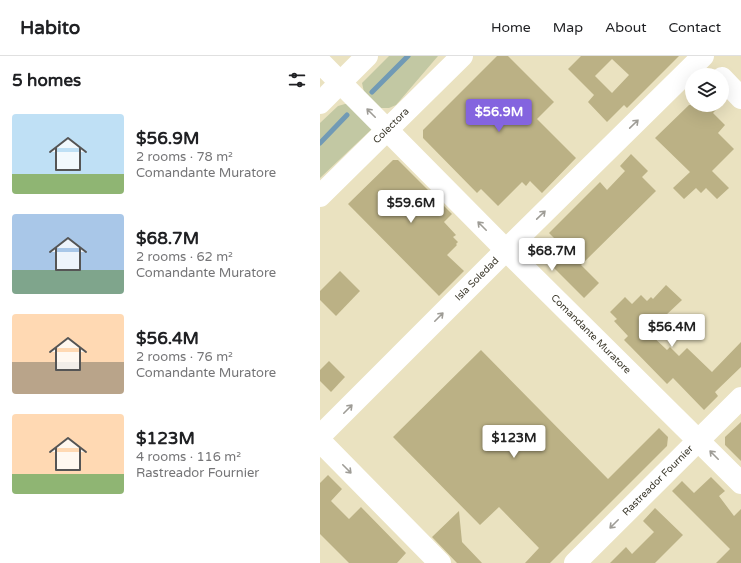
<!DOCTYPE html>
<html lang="en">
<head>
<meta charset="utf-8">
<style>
	body { margin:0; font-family:"Varela Round",sans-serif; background:#f2f2f2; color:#202124; height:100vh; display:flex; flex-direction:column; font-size:15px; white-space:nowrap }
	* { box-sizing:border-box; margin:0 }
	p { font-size:13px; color:#757577 }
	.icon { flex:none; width:22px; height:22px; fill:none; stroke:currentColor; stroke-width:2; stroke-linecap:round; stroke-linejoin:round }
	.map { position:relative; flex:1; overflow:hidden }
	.panel { display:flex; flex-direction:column; background:#fff; width:320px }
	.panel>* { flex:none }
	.fabs { position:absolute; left:365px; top:12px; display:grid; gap:8px }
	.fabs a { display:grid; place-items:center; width:44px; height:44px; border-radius:50%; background:#fff; box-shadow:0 4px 16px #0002; font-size:20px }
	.price { position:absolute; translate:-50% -34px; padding:0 9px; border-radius:4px; background:#fff; color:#222; font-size:13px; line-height:26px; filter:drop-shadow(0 1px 2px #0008) }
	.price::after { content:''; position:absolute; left:50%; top:24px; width:12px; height:9px; margin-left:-6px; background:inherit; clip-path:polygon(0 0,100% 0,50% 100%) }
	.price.on { background:#8464df; color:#fff }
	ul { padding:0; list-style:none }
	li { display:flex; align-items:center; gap:12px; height:100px; padding:0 12px }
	li span { display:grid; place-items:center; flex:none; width:112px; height:80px; border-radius:4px; color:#555 }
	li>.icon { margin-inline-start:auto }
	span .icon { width:48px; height:48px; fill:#fffc; stroke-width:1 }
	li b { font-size:17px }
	h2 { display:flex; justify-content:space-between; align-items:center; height:48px; padding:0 12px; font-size:17px }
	header { display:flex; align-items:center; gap:24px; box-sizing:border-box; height:56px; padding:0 20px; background:#fff; border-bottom:1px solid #e0e0e0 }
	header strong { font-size:19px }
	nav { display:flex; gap:22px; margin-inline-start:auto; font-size:14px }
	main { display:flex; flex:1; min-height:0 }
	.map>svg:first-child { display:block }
	.green { fill:#c2c8a3 }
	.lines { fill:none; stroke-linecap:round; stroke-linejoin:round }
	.stream { stroke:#719ab5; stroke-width:5 }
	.building { fill:#bbb185; fill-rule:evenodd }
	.minor { stroke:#fff; stroke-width:22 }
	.major { stroke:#fff; stroke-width:22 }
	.oneway { stroke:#9e9c96 }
	.labels { text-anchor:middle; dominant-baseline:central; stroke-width:3; stroke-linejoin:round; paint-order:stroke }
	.street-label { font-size:10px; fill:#3c392c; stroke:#eae2c0 }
</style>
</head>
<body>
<header>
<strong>Habito</strong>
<nav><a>Home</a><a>Map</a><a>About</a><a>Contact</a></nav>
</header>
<main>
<section class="panel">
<h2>5 homes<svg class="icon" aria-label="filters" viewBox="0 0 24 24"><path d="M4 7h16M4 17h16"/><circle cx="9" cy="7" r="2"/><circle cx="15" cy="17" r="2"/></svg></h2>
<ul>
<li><span style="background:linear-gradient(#bfe0f5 75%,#8fb573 0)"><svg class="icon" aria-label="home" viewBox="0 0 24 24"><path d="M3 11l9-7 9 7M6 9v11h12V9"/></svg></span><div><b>$56.9M</b><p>2 rooms · 78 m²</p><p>Comandante Muratore</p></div></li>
<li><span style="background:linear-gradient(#a9c7e8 70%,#7fa58c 0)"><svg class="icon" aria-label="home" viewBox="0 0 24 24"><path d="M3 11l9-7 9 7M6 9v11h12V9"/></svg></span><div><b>$68.7M</b><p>2 rooms · 62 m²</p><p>Comandante Muratore</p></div></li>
<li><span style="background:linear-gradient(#ffd9b3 60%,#b9a48a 0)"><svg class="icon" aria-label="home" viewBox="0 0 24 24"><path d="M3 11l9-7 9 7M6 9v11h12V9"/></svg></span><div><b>$56.4M</b><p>2 rooms · 76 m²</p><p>Comandante Muratore</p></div></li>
<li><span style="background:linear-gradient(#ffd9b3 75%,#8fb573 0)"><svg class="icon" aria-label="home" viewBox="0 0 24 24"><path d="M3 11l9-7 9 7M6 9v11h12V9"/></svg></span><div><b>$123M</b><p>4 rooms · 116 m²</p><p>Rastreador Fournier</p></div></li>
</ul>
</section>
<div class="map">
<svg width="421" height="507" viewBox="0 0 421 507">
	<rect width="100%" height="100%" fill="#eae2c0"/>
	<g class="green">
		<polygon points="69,0 118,0 76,49 69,52 61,52 44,36 42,27"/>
		<polygon points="25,48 33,48 54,71 0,122 0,67 18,50"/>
	</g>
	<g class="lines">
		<g class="stream">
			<polyline points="52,36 88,0"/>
			<polyline points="0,87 27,59"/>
		</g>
	</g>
	<g class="building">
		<polygon points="177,0 188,0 234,46 217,63 256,102 222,137 210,125 206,130 202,126 178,150 161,133 157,137 103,82 103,74"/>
		<path d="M261,0H359L307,52L304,49L287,66L268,46L274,39L248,13ZM292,3L309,19L292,37L275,20Z"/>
		<polygon points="369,49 401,49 393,57 405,69 398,77 414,93 392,115 409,132 397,143 386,132 381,137 376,132 364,143 353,132 370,116 335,82"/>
		<polygon points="311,98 328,115 322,121 336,135 261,209 279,227 264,242 225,203 235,192 232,189 237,185 229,177 280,126 287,134 305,115 300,110"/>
		<polygon points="73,104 78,104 132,158 124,166 136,179 133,181 138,186 136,188 137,189 127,199 144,215 119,240 28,148"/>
		<polygon points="20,215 40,235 16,260 0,244 0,235"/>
		<polygon points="346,229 362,244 328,276 347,294 350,291 359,300 367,292 392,316 421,286 421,311 395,336 398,340 384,354 353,322 347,328 310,290 304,284 308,280 294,265 297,263 290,256 305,241 312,248 321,239 327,245 331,241 333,243"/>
		<polygon points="161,294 288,423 339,372 348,381 347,390 230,507 205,507 219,492 179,451 160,469 73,381"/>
		<polygon points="9,305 25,321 11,336 0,325 0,314"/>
		<polygon points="421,366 421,405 405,389 405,381"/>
		<polygon points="8,419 22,433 11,445 29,463 41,451 86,497 77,507 29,507 0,478 0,427"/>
		<polygon points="391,421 405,435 399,440 414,460 421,453 421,507 396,507 410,493 352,435 362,425 374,437"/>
		<polygon points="335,452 363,479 335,507 290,507 306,491 312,498 334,476 323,465"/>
		<polygon points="139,455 142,486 162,507 137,507 112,481"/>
	</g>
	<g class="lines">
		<g class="minor">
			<path id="s1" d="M0,6L186,194L421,427"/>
			<polyline points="402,22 421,42"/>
			<path id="s2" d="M0,140L142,0"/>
			<path id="s3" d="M0,380L186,194L383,0"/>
			<polyline points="0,385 120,507"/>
			<path id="s4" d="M255,507L421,342"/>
		</g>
		<polyline class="major" points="0,47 47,0"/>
	</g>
	<defs><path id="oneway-shaft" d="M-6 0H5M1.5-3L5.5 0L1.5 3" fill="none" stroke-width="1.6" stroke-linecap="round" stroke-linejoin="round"/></defs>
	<g class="oneway">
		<use href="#oneway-shaft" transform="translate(51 57) rotate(-135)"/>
		<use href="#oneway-shaft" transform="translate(314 68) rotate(-44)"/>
		<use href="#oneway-shaft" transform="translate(221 159) rotate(-44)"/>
		<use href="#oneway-shaft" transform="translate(162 170) rotate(-135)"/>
		<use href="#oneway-shaft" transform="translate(119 261) rotate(-45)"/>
		<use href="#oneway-shaft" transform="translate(28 353) rotate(-45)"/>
		<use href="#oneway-shaft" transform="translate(394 399) rotate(-135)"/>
		<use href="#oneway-shaft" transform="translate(27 413) rotate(45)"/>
		<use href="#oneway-shaft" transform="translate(294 468) rotate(135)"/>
	</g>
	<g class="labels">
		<g class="street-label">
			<text stroke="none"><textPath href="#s2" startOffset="100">Colectora</textPath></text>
			<text stroke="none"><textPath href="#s3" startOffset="222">Isla Soledad</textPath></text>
			<text stroke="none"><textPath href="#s1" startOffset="384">Comandante Muratore</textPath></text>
			<text stroke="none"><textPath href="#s4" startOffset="117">Rastreador Fournier</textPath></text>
		</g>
	</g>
</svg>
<div class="fabs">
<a><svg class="icon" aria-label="layers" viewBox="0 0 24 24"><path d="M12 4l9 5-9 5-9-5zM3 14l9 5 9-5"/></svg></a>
</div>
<b class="price on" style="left:179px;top:77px">$56.9M</b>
<b class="price" style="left:91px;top:168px">$59.6M</b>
<b class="price" style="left:232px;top:216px">$68.7M</b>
<b class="price" style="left:352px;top:292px">$56.4M</b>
<b class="price" style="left:194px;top:403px">$123M</b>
</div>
</main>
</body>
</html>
